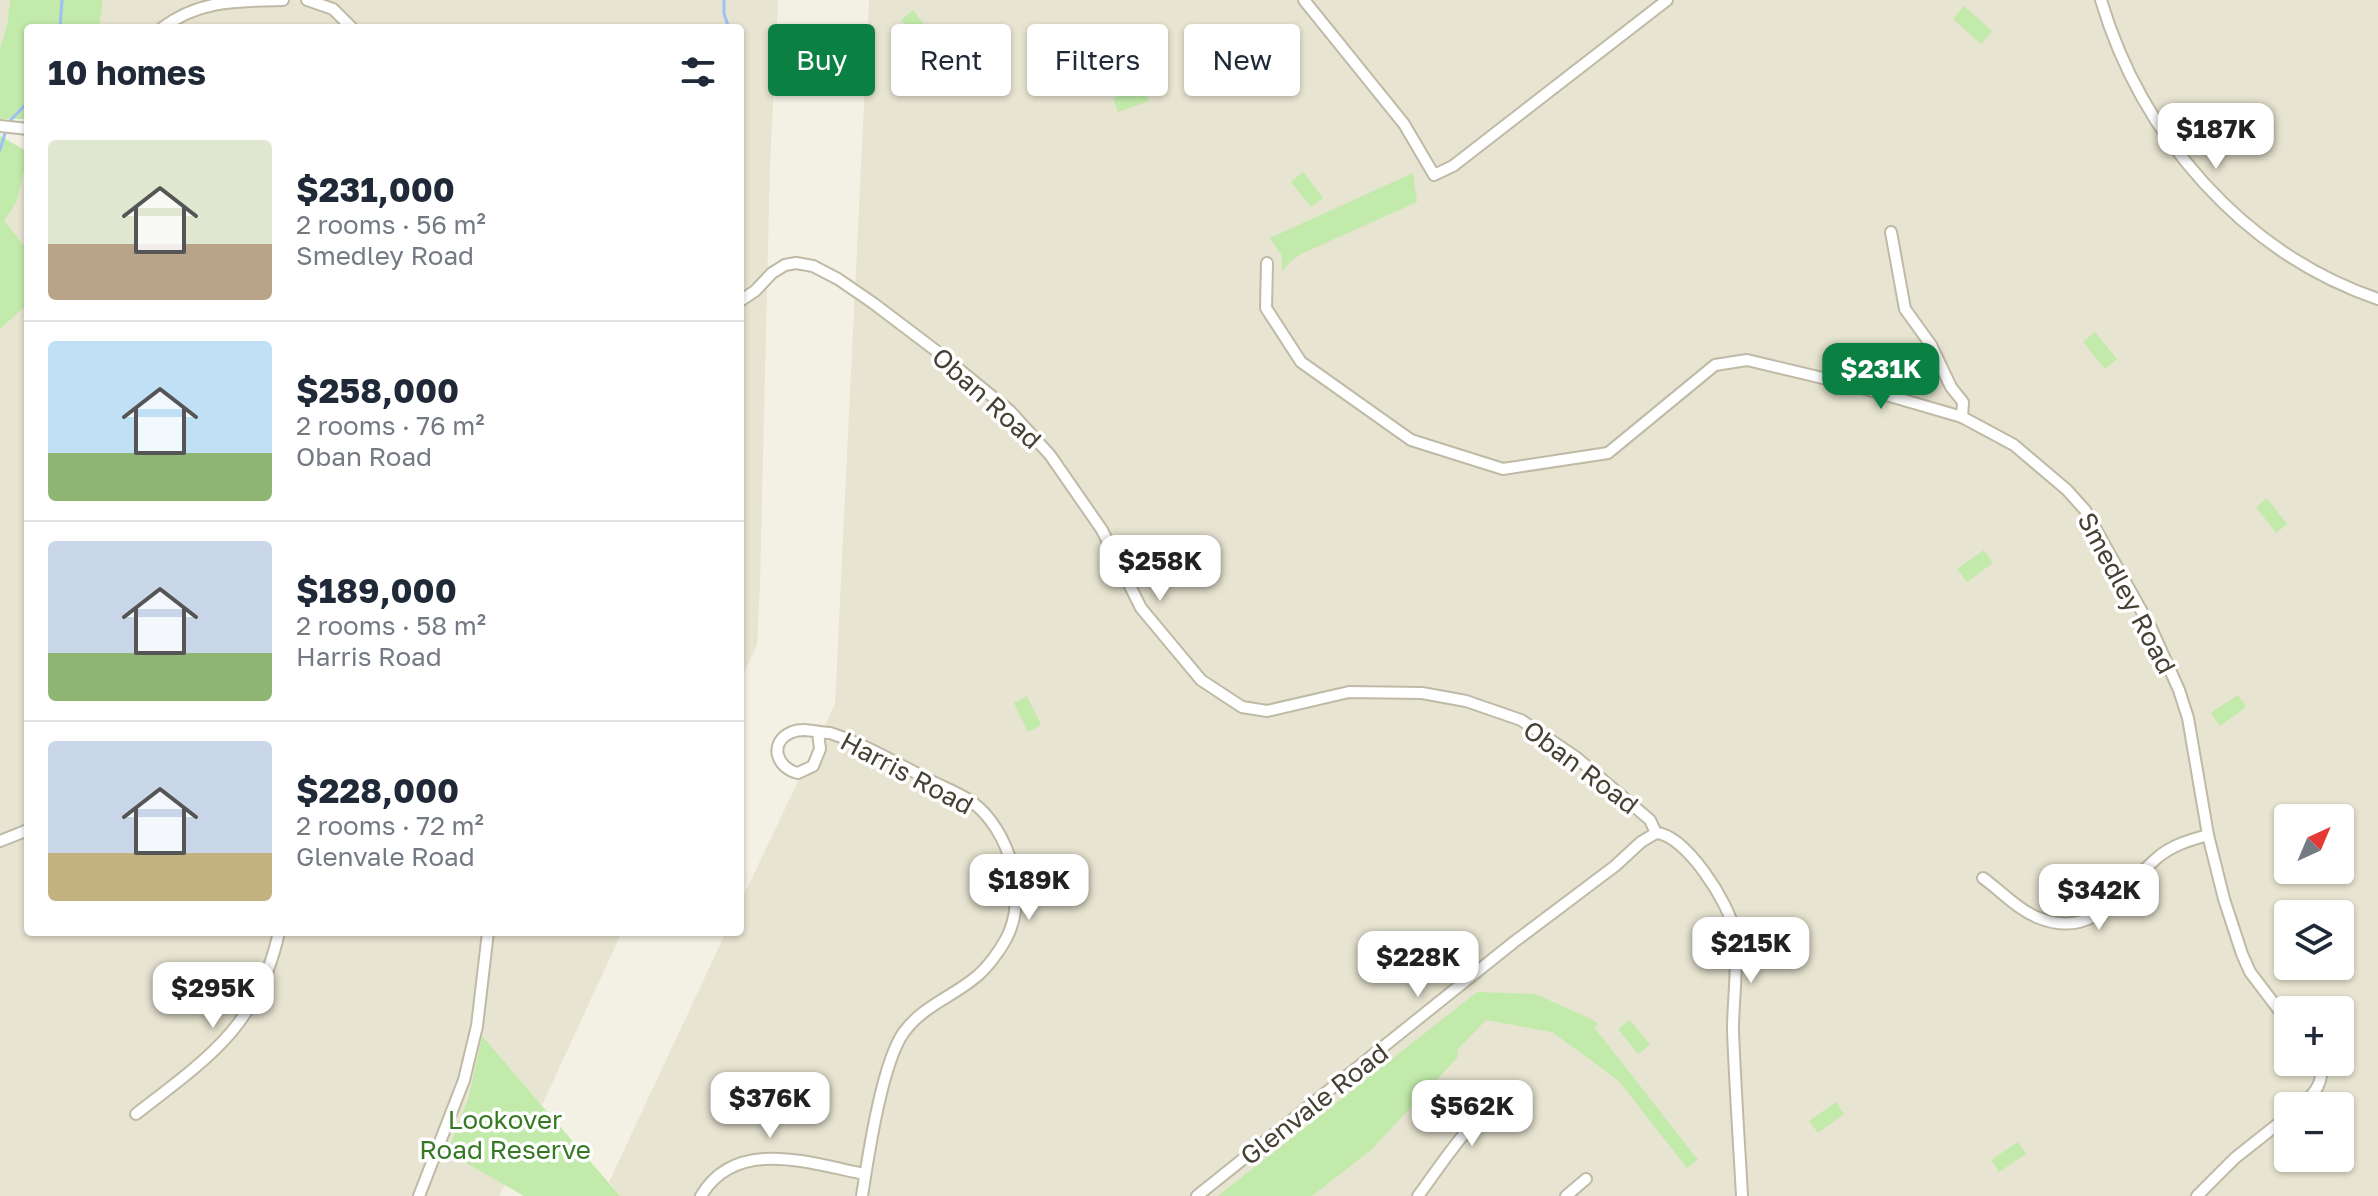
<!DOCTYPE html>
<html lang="en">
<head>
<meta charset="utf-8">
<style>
	body { margin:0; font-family:"Golos Text",sans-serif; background:#f6f6f7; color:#1f2937; height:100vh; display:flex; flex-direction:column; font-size:30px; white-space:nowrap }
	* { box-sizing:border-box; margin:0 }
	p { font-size:26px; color:#747a83 }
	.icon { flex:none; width:44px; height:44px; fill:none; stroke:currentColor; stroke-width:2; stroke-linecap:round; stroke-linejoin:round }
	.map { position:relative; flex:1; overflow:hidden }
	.side { position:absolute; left:24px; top:24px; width:720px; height:912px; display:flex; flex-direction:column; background:#fff; border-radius:8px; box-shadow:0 2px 6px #0004 }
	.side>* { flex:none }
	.hud { position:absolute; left:768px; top:24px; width:760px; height:72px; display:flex; gap:16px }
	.needle { width:52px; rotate:44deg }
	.controls { position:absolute; left:2274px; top:804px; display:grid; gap:16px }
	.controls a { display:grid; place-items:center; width:80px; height:80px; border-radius:8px; background:#fff; box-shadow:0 2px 6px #0004; font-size:40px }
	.price { position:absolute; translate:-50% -68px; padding:0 18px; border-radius:16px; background:#fff; color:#222; font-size:26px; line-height:52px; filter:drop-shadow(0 2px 4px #0008) }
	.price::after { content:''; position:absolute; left:50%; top:48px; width:24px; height:18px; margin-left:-12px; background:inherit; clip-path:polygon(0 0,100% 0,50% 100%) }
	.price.active { background:#0b8043; color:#fff }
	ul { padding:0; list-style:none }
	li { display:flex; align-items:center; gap:24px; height:200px; padding:0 24px }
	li+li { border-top:2px solid #e0e1e3 }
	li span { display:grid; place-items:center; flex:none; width:224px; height:160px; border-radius:8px; color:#555 }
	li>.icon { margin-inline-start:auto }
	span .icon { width:96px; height:96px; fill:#fffc; stroke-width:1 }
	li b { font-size:34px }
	h2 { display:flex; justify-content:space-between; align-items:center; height:96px; padding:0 24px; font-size:34px }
	.tag { padding:0 28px; border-radius:8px; background:#fff; box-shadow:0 2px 6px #0004; font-size:28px; line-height:72px }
	.tag.active { background:#0b8043; color:#fff }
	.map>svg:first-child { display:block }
	.residential { fill:#e7e4d1; fill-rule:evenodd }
	.green { fill:#c2eaaa }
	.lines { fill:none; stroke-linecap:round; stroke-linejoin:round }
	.stream { stroke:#9cc1f3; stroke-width:3 }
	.minor-casing { stroke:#bfbaa6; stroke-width:14 }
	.minor { stroke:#fff; stroke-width:10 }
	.labels { text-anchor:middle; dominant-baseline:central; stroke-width:7; stroke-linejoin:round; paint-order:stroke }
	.street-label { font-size:26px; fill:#454133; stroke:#fff }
	.park-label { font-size:26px; fill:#367924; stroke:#fff }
</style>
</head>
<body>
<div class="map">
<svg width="2378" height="1196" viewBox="0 0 2378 1196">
	<rect width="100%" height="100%" fill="#f3f1e4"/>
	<g class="residential">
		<polygon points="0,0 10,0 7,25 0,48"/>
		<polygon points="103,0 778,0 770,165 760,584 757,645 740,681 740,28 99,28"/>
		<path d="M869,0H2378V1196H620L609,1182L726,932H740V903L835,704ZM2288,818H2340V870H2288ZM2288,914H2340V966H2288ZM2288,1010H2340V1062H2288ZM2288,1106H2340V1158H2288Z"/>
		<polygon points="28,151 28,250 4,221 17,201"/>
		<polygon points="28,304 28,932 622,932 542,1105 481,1037 468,1099 447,1151 505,1185 499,1196 0,1196 0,329"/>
	</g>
	<g class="green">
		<polygon points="10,0 103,0 99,28 28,28 28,119 0,119 0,48 7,25"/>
		<polygon points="1964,6 1992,31 1981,44 1953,19"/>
		<polygon points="913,10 933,36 921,45 901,20"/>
		<polygon points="1144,87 1149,101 1118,112 1113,98"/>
		<polygon points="0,136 28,152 17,201 4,221 28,250 28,304 0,329"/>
		<polygon points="1303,172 1323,198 1311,207 1291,182"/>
		<polygon points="1413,173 1417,202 1301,254 1290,262 1282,272 1282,256 1270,238"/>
		<polygon points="2095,332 2117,359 2105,369 2083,342"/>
		<polygon points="2267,498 2287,524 2276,533 2256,507"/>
		<polygon points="1984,550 1993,563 1967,582 1957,569"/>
		<polygon points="2238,695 2246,707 2220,726 2211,713"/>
		<polygon points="1027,696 1041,725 1028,732 1014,703"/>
		<polygon points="1477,992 1535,994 1593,1020 1598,1024 1594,1027 1698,1160 1687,1168 1618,1080 1552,1032 1486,1020 1458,1049 1457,1058 1371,1150 1312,1196 1218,1196"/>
		<polygon points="1630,1020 1650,1045 1638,1054 1618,1029"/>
		<polygon points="482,1036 620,1196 524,1196 447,1152 468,1099"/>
		<polygon points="1836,1102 1844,1114 1818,1133 1809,1121"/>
		<polygon points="2018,1142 2026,1154 1999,1172 1991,1160"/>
	</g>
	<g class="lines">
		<g class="stream">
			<polyline points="724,0 724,14 729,28"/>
			<polyline points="60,28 62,0"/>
			<polyline points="8,123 28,102"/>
			<polyline points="0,150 6,130"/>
		</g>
		<defs>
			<g id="minor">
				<polyline points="307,0 333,9 352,28"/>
				<polyline points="1304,0 1404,124 1434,175 1453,166 1667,0"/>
				<path d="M2101,0C2141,135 2243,253 2378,299"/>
				<path d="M162,28C199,0 236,1 283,0"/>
				<polyline points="0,126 28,129"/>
				<polyline points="1891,232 1905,309 1931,345 1951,387 1963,402 1962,417"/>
				<polyline points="1267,263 1266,308 1301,362 1411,440 1503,469 1608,453 1715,365 1747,360 1852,385 1962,417 2014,445 2067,490 2085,510 2151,628 2179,690 2188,718 2208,835 2224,899 2242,954 2250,972 2288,1022"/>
				<polyline points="740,301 755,291 772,273 785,265 796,263 813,266 838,279 873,303 939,353 1010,411 1050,455 1102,530 1141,608 1201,680 1242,707 1267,711 1349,692 1422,693 1466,701 1521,720 1577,758 1650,820 1656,833"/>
				<path d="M818,733L820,749L813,766L798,773C776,768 768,742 792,732C805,727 817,733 830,733C864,744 897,763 929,780C943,787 959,793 972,802C1010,830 1029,897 1006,939C999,952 987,968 976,977C952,997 923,1006 904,1032C882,1062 868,1157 862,1196"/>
				<path d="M1656,833C1685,834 1730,904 1734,931C1739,957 1733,1001 1733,1030C1735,1085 1739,1141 1742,1196"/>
				<polyline points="0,841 28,830"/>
				<path d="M1983,878C2001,891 2018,910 2039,918C2097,941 2121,888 2157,858C2172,845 2190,840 2208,835"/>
				<path d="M2301,1106C2315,1093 2325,1082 2320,1062"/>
				<path d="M136,1114C207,1059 259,1025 279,932"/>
				<polyline points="419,1196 464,1080 477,1026 488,932"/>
				<path d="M701,1196C736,1136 812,1164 865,1174"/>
				<polyline points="1197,1196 1514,942 1615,866 1641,842 1656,833"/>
				<path d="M1418,1196C1450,1153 1469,1118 1516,1089"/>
				<polyline points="1566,1196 1586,1179"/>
				<polyline points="2197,1196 2235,1158 2288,1116"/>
			</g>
		</defs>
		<use href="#minor" class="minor-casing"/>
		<use href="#minor" class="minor"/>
	</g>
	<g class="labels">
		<g class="street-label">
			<text transform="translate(987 398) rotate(42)">Oban Road</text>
			<text transform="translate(2127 593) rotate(62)">Smedley Road</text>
			<text transform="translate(1581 767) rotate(37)">Oban Road</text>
			<text transform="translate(907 773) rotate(28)">Harris Road</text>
			<text transform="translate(1314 1104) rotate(-38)">Glenvale Road</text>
		</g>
		<g class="park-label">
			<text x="505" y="1119">Lookover<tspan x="505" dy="30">Road Reserve</tspan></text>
		</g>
	</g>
</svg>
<div class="controls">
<a><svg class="needle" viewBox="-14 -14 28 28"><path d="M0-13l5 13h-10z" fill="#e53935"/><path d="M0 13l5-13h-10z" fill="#747a83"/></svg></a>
<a><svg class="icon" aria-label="layers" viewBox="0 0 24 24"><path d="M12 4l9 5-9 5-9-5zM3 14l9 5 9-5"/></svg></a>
<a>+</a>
<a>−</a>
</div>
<b class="price" style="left:2216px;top:171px">$187K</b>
<b class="price active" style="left:1881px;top:411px">$231K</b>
<b class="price" style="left:1160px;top:603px">$258K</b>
<b class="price" style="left:1029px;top:922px">$189K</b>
<b class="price" style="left:2099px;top:932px">$342K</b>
<b class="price" style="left:1751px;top:985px">$215K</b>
<b class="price" style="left:1418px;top:999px">$228K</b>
<b class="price" style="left:213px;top:1030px">$295K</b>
<b class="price" style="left:770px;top:1140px">$376K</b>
<b class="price" style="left:1472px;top:1148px">$562K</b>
<div class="hud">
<a class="tag active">Buy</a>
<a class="tag">Rent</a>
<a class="tag">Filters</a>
<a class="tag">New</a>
</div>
<section class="side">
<h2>10 homes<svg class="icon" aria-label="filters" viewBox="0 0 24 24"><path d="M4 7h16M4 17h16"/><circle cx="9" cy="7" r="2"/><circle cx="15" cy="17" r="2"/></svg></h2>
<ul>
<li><span style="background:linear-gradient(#dfe7d0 65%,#b9a48a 0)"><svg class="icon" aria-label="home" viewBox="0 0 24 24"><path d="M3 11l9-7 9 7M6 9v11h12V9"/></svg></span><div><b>$231,000</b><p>2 rooms · 56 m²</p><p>Smedley Road</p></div></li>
<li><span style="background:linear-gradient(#bfe0f5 70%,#8fb573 0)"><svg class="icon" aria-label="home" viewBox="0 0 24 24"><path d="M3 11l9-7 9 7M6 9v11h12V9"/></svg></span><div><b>$258,000</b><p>2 rooms · 76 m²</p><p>Oban Road</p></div></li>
<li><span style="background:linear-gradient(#c9d6e8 70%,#8fb573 0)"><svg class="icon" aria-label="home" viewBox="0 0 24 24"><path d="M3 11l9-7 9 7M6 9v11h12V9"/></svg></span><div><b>$189,000</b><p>2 rooms · 58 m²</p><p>Harris Road</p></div></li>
<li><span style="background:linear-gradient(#c9d6e8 70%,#c2b280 0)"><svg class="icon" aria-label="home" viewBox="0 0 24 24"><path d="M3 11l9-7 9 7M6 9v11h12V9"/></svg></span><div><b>$228,000</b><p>2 rooms · 72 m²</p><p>Glenvale Road</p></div></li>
</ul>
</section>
</div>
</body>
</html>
